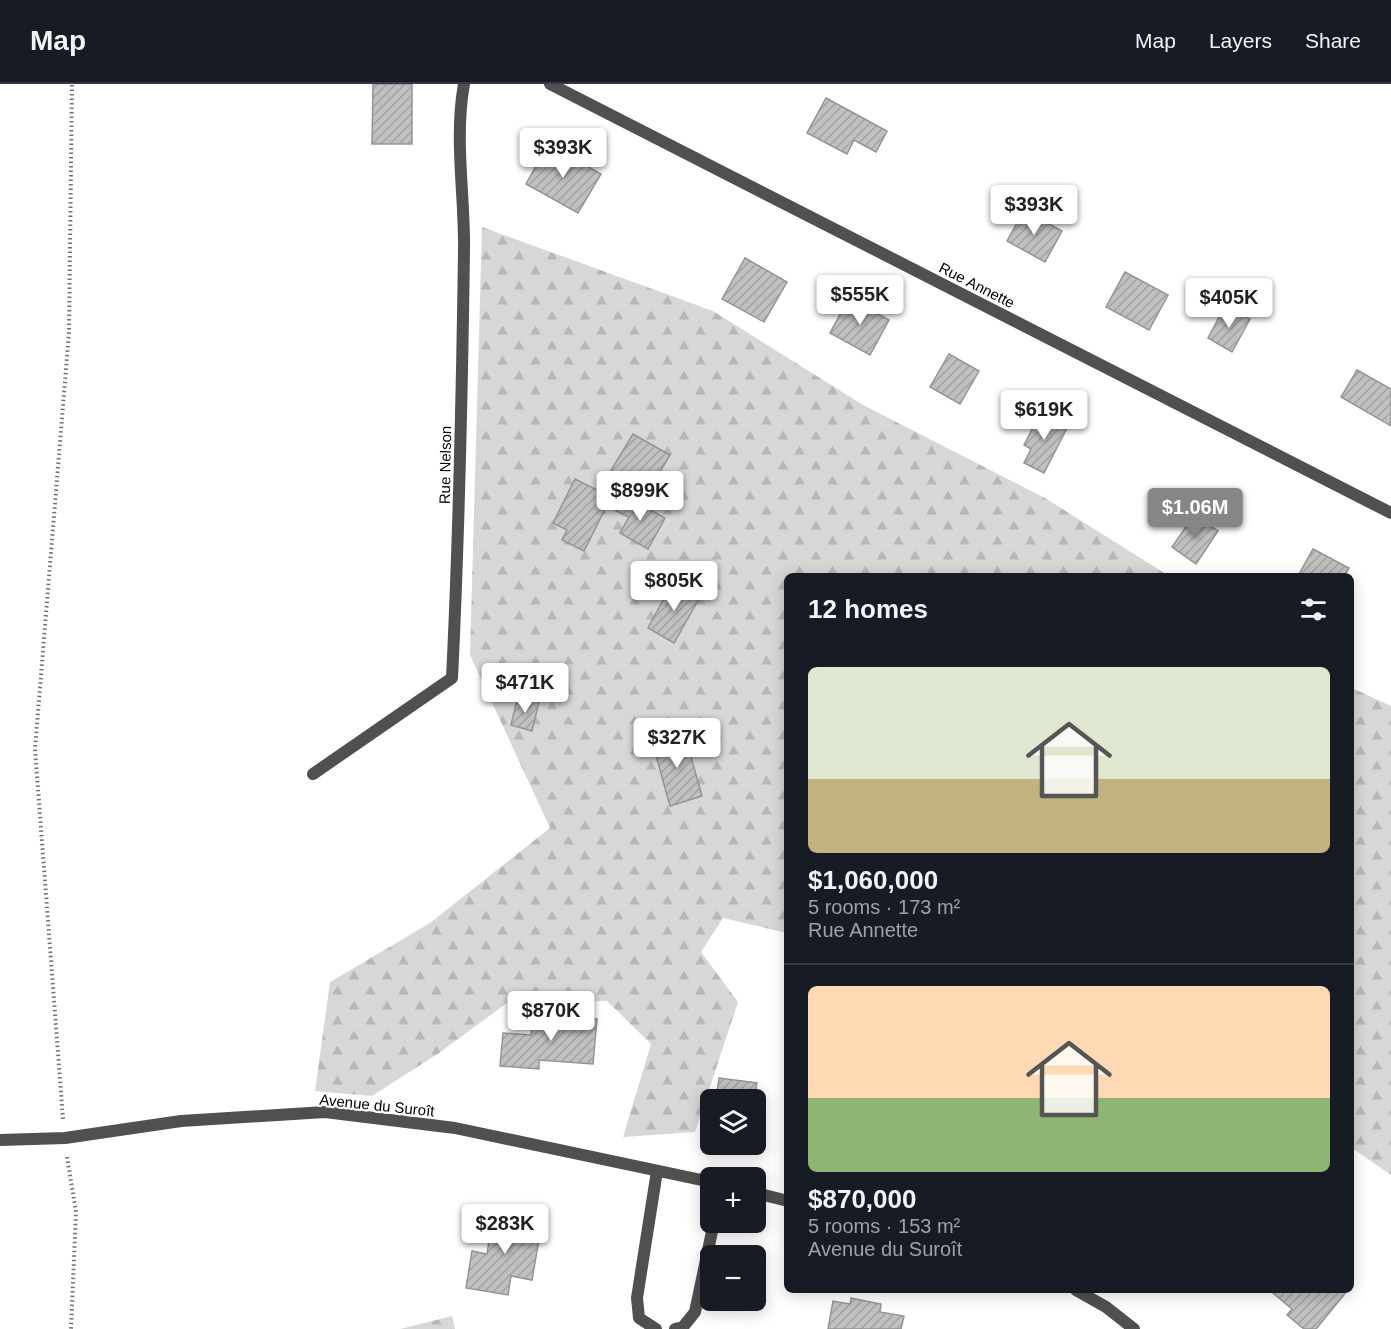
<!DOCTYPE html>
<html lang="en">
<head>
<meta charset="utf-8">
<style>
	body { margin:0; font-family:Helvetica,sans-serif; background:#20242c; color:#f1f3f6; height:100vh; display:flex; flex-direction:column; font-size:22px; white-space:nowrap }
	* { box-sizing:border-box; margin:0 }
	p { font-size:20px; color:#9ea1a6 }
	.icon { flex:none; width:33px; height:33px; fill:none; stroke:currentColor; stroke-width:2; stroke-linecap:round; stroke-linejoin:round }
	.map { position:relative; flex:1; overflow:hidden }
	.sheet { position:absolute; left:784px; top:489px; width:570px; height:720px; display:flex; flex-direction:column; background:#171b24; border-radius:9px; box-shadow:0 3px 15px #0003 }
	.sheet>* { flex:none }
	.controls { position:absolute; left:700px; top:1005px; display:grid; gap:12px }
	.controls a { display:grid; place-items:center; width:66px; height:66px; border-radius:9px; background:#171b24; box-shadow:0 3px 15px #0003; font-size:30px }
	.price { position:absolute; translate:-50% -51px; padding:0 14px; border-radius:6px; background:#fff; color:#222; font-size:20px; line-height:39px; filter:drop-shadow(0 2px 3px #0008) }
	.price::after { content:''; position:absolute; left:50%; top:36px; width:18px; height:14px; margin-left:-9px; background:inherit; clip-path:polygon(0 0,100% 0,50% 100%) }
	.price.current { background:#858687; color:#fff }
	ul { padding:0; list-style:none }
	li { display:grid; align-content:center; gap:12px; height:318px; padding:0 24px }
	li+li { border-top:2px solid #363941 }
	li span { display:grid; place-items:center; height:186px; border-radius:9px; color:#555 }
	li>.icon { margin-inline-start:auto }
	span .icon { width:108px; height:108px; fill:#fffc; stroke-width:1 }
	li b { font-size:26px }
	h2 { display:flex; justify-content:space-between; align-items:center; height:72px; padding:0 24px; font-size:26px }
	header { display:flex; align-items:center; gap:36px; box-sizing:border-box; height:84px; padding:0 30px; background:#171b24; border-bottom:2px solid #363941 }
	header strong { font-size:28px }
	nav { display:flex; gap:33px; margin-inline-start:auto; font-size:21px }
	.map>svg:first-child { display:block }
	.forest { fill:url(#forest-firs) }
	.building { fill:url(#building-hatch); stroke:#949494; stroke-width:1.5 }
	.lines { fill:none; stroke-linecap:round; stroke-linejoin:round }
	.path { stroke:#727272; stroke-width:4; stroke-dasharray:1.5 3; stroke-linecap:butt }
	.minor { stroke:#505050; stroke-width:12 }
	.labels { text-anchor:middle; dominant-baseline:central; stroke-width:4.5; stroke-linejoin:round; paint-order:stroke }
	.street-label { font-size:15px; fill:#000; stroke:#fff }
</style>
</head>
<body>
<header>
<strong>Map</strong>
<nav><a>Map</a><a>Layers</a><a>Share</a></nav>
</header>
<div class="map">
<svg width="1391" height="1245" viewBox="0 0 1391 1245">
	<defs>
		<pattern id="forest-firs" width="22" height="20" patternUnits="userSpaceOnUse" patternTransform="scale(1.5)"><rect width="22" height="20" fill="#d7d7d7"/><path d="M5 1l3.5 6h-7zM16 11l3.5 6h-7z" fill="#b7b7b7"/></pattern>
		<pattern id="building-hatch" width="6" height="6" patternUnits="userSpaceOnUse" patternTransform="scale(1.5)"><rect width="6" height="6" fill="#c0c0c0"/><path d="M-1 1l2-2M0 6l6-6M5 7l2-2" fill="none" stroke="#a3a3a3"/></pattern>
	</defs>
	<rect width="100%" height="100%" fill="#fff"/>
	<g class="forest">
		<polygon points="482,143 713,227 863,321 1045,414 1169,492 788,492 787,849 723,834 701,868 738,918 695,1048 623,1053 651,960 607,917 507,919 439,969 372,1012 315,1007 330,898 430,839 550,744 470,571"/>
		<polygon points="1352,604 1391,622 1391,1091 1352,1064"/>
		<polygon points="452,1232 455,1245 400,1245"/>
	</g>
	<g class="building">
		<polygon points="373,0 412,0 412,60 372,60"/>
		<polygon points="826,14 887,47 876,68 854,56 847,70 807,49"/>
		<polygon points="548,60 601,90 578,129 526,100"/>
		<polygon points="1024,126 1062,147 1045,178 1007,157"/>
		<polygon points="745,174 787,198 764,238 722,215"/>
		<polygon points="1125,188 1168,211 1149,246 1106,223"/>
		<polygon points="849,214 889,236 870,271 830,249"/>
		<polygon points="1225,222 1250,235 1232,268 1208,254"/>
		<polygon points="949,270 979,287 960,320 930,303"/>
		<polygon points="1357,286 1391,305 1391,342 1341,313"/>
		<polygon points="1042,326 1069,340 1044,389 1024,379 1031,365 1024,361"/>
		<polygon points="633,350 670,371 647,409 610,388"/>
		<polygon points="575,395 611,413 584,467 562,456 567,446 553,439"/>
		<polygon points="624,411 665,434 648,465 620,449 629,433 616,427"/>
		<polygon points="1194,431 1218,447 1196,480 1172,463"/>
		<polygon points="1313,465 1349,484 1344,492 1298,492"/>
		<polygon points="673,498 700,513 674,559 648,544"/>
		<polygon points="518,612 539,618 532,647 511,641"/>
		<polygon points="684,648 702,712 670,722 652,657"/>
		<polygon points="533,930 597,935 593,980 539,976 539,985 500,982 503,949 531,951"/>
		<polygon points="719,994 757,999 754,1016 716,1016"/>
		<polygon points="493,1130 542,1138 532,1196 511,1192 508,1211 466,1204 472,1167 487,1170"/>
		<polygon points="1275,1206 1346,1206 1347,1207 1316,1245 1304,1245 1287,1231 1292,1225 1273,1209"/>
		<polygon points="851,1214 881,1220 880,1228 904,1232 901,1245 828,1245 833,1217 850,1220"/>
	</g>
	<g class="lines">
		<g class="path">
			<polyline points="63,1035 35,665 69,248 72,0"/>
			<polyline points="67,1073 76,1128 71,1245"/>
		</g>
		<g class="minor">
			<polyline points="550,0 1391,429"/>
			<path d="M313,690L452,594C459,452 462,310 464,167C465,112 454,55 464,0"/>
			<polyline points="0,1056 65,1054 181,1037 325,1028 455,1044 711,1098"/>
			<polyline points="756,1109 788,1117"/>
			<polyline points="1076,1206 1106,1223 1134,1245"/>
			<polyline points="656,1245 639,1234 637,1214 657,1087"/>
			<polyline points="675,1245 683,1243 695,1228 714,1138"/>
		</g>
	</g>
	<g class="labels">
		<g class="street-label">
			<text transform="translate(977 201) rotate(27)">Rue Annette</text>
			<text transform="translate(445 381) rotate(-89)">Rue Nelson</text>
			<text transform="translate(377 1021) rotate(6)">Avenue du Suroît</text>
		</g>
	</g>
</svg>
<div class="controls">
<a><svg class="icon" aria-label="layers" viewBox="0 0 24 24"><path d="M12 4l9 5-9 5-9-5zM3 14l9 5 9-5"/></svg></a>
<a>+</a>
<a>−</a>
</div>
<b class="price" style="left:563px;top:95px">$393K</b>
<b class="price" style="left:1034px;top:152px">$393K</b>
<b class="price" style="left:860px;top:242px">$555K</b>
<b class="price" style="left:1229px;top:245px">$405K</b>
<b class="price" style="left:1044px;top:357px">$619K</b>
<b class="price" style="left:640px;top:438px">$899K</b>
<b class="price current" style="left:1195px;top:455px">$1.06M</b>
<b class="price" style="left:674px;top:528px">$805K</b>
<b class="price" style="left:525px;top:630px">$471K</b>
<b class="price" style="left:677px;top:685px">$327K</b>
<b class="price" style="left:551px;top:958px">$870K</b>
<b class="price" style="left:505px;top:1171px">$283K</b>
<section class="sheet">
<h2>12 homes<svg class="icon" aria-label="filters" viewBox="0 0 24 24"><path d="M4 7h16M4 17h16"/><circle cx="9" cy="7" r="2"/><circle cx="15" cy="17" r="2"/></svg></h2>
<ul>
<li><span style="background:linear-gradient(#dfe7d0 60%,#c2b280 0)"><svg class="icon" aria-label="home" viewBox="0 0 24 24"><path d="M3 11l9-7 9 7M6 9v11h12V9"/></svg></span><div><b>$1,060,000</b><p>5 rooms · 173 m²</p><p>Rue Annette</p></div></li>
<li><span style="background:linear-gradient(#ffd9b3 60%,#8fb573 0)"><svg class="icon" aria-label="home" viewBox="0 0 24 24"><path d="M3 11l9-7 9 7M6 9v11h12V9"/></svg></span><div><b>$870,000</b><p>5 rooms · 153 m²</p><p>Avenue du Suroît</p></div></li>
</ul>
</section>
</div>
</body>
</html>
